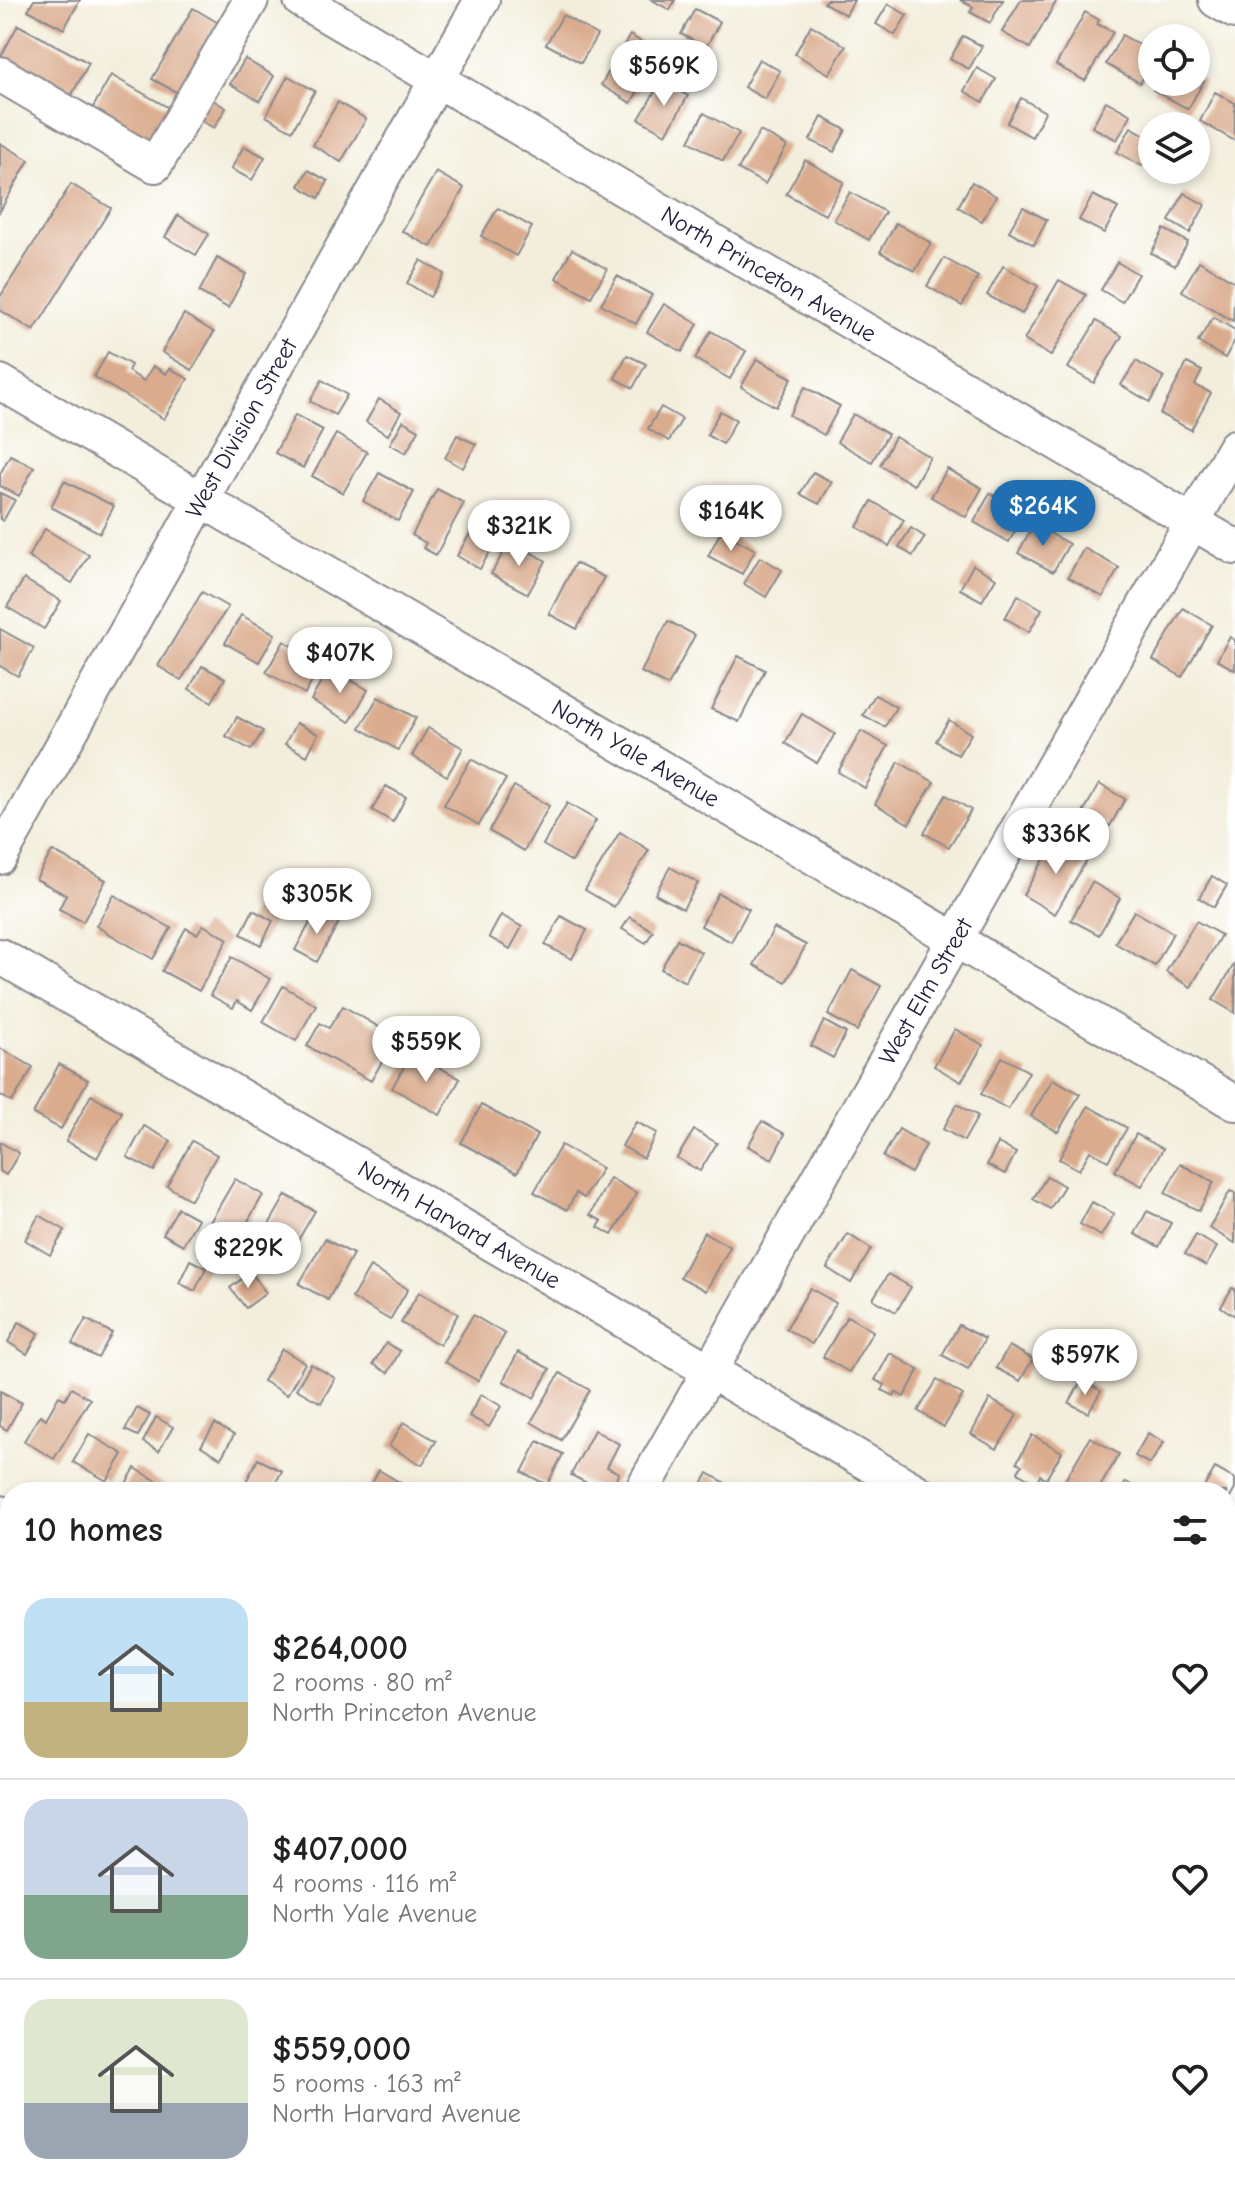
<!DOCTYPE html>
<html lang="en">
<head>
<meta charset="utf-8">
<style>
	body { margin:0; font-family:"Comic Neue",sans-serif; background:#f6f6f6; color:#222; height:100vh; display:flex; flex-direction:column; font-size:30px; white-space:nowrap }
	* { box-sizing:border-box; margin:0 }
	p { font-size:26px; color:#767676 }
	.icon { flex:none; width:44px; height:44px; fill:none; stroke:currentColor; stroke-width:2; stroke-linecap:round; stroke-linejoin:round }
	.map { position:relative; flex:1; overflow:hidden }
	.side { position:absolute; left:0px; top:1482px; width:1236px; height:712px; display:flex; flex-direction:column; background:#fff; border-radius:32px 32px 0 0; box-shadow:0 4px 12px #0003 }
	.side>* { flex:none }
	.buttons { position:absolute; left:1138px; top:24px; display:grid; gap:16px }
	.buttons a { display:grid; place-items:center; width:72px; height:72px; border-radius:50%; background:#fff; box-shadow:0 4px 12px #0003; font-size:40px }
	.price { position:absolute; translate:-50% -68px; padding:0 18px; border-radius:28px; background:#fff; color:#222; font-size:26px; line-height:52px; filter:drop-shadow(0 2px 4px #0008) }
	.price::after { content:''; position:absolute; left:50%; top:48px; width:24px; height:18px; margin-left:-12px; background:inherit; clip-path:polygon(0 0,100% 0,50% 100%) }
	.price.selected { background:#1f6fb2; color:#fff }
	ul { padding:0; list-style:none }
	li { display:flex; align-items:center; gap:24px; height:200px; padding:0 24px }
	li+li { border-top:2px solid #e0e0e0 }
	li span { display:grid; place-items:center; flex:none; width:224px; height:160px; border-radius:24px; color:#555 }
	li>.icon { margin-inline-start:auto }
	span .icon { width:96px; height:96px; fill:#fffc; stroke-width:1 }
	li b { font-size:34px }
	h2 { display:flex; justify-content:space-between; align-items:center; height:96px; padding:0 24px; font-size:34px }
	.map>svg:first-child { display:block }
	.building { fill:#daab8d }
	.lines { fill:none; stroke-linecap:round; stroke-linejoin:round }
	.minor-casing { stroke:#8a888c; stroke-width:38 }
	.minor { stroke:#fff; stroke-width:34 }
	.labels { text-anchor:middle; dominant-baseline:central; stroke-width:8; stroke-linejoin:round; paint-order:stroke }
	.street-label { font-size:24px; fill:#22223b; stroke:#fff }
</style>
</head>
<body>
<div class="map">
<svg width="1235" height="2194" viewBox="0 0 1235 2194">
	<rect width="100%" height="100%" fill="#fff"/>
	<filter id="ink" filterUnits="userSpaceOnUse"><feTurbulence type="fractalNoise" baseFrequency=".0125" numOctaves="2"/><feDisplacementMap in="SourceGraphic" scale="16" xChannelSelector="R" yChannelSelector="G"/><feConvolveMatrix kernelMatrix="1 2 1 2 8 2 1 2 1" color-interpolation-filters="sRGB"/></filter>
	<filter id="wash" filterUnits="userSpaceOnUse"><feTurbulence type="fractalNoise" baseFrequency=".006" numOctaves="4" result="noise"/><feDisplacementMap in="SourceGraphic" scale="32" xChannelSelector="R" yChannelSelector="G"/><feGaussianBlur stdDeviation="1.8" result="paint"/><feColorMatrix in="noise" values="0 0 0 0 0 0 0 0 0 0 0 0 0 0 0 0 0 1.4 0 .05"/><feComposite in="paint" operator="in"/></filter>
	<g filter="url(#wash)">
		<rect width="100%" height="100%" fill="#f3eedc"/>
		<g id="blocks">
			<g class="building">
				<polygon points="34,0 80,0 64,29 28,10"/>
				<polygon points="652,0 675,0 670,10"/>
				<polygon points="826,0 854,0 846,15 824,3"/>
				<polygon points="960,0 1003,0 990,23 970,12 973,7"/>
				<polygon points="1021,0 1057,0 1030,48 1002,32"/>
				<polygon points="888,4 907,15 895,35 876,24"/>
				<polygon points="193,8 227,28 187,98 152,79"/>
				<polygon points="695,9 720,22 706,47 681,34"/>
				<polygon points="1085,12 1099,20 1097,24 1113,32 1085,81 1056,65"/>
				<polygon points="563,15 597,35 581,63 546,44"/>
				<polygon points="18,25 89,63 70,98 0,58"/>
				<polygon points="811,25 846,46 829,74 795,54"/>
				<polygon points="630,35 660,53 631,103 601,85"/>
				<polygon points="1122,35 1152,52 1152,63 1140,83 1106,64"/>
				<polygon points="963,36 982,46 969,69 950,59"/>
				<polygon points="245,59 274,76 260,101 230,84"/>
				<polygon points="759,59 780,71 765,99 744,87"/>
				<polygon points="977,68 996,79 983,102 964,91"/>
				<polygon points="111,75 181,115 161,151 91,111"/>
				<polygon points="288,76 315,91 292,131 266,116"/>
				<polygon points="1196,76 1204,81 1188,109 1153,90 1158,82 1196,82"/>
				<polygon points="661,81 688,96 666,134 639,119"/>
				<polygon points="1215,92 1235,103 1235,141 1200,121"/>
				<polygon points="208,97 226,108 214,128 196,118"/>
				<polygon points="1021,98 1045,112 1032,137 1007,123"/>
				<polygon points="1106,101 1131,115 1117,140 1092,127"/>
				<polygon points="338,102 366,119 341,162 313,145"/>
				<polygon points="704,113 739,133 723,161 689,141"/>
				<polygon points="822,117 846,130 834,152 810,140"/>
				<polygon points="1131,127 1152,139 1152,147 1142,166 1117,152"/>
				<polygon points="760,131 787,146 765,184 738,169"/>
				<polygon points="0,143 29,160 0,211"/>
				<polygon points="244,146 265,157 252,180 231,169"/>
				<polygon points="805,160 844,182 825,215 786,194"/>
				<polygon points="308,170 328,181 319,198 299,186"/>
				<polygon points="436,172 464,188 431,247 402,231"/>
				<polygon points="972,182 996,196 982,221 958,207"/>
				<polygon points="71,184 111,208 34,331 0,310 0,297"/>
				<polygon points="850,192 885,212 869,240 834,220"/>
				<polygon points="1184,193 1205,205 1190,233 1169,221"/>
				<polygon points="1093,195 1118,208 1104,233 1079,220"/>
				<polygon points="1023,207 1047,220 1034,245 1009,231"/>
				<polygon points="498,208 532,227 516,256 481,236"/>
				<polygon points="178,215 209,234 196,255 165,237"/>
				<polygon points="896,223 931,243 915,271 880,252"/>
				<polygon points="1164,229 1188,242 1175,266 1151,253"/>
				<polygon points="572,249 607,269 591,297 556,278"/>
				<polygon points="217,258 246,274 228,308 199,292"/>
				<polygon points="944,258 978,277 962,306 927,286"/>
				<polygon points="421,260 444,274 430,297 407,283"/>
				<polygon points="1199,261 1235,282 1233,321 1182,291"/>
				<polygon points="1117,262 1138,274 1122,302 1101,290"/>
				<polygon points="1003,266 1038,286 1022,314 987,295"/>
				<polygon points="617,276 652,295 636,324 601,304"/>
				<polygon points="1059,280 1086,295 1051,356 1024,340"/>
				<polygon points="664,304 698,324 682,352 647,332"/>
				<polygon points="184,314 214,332 192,370 162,352"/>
				<polygon points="1213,317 1235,330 1235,340 1225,358 1198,342"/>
				<polygon points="1096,321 1122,336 1094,383 1068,368"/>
				<polygon points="711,331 746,351 730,379 695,359"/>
				<polygon points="108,352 131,365 128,371 144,381 153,366 166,374 170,368 188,379 164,419 94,377"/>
				<polygon points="627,355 646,364 633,388 615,378"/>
				<polygon points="757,359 792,378 776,407 741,387"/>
				<polygon points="1136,361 1164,377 1150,402 1121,385"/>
				<polygon points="1187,363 1202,371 1195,385 1211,393 1191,430 1160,414"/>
				<polygon points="322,380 347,395 335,415 310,401"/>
				<polygon points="805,387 840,406 824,435 789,415"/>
				<polygon points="379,399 401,412 388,435 366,422"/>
				<polygon points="661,407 682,419 669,441 648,429"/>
				<polygon points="720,411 736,420 723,444 707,435"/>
				<polygon points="853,414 888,434 872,462 837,442"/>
				<polygon points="295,415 323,430 303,468 275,453"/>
				<polygon points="403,421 419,430 406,453 390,444"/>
				<polygon points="336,434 367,452 343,493 312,476"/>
				<polygon points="457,435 476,444 463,468 445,458"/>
				<polygon points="895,437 930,457 914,485 880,465"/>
				<polygon points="10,455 34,467 19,496 0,486 0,474"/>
				<polygon points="947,469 982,488 966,517 931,497"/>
				<polygon points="813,472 832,482 819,504 800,494"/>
				<polygon points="379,473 414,492 398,521 363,501"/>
				<polygon points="64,481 114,506 100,533 51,507"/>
				<polygon points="437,489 464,503 436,555 423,548 426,543 412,535"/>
				<polygon points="0,493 15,500 3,521 0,519"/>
				<polygon points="990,493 1025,513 1009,542 974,522"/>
				<polygon points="872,501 904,520 889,546 857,527"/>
				<polygon points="483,511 506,524 480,569 457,556"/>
				<polygon points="1034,524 1069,544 1053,572 1018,553"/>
				<polygon points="911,528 925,537 913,556 899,547"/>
				<polygon points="45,529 89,555 72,583 28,557"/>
				<polygon points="721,531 755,550 742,574 708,556"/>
				<polygon points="510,541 546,561 528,594 491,574"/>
				<polygon points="1084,548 1119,568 1103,597 1068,577"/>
				<polygon points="760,557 782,570 766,597 744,584"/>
				<polygon points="575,563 604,577 577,629 549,614"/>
				<polygon points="973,565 996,578 982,601 960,589"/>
				<polygon points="24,579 61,601 44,629 7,607"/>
				<polygon points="202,592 228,607 181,680 158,666"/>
				<polygon points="1018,595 1042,609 1029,632 1005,618"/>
				<polygon points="1183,608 1212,625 1182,677 1153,660"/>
				<polygon points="241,615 275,634 259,662 225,643"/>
				<polygon points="668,621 695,635 668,686 641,672"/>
				<polygon points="0,629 34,648 18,676 0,666"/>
				<polygon points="1230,637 1235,640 1235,670 1217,660"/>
				<polygon points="284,641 323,663 305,694 266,672"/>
				<polygon points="738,656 765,670 739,722 711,709"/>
				<polygon points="202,666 225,678 212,702 189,689"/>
				<polygon points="329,668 368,690 350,722 311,700"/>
				<polygon points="875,695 896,707 885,727 863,715"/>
				<polygon points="378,697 416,718 398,750 360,728"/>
				<polygon points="802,714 835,734 817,763 785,743"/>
				<polygon points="237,717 263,731 251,750 226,736"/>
				<polygon points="949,720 971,734 958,755 936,741"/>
				<polygon points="296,723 318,734 307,756 285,744"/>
				<polygon points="428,728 463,748 447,776 412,756"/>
				<polygon points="861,731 888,746 865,788 838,772"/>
				<polygon points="471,759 506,779 479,825 444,805"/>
				<polygon points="899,762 934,782 909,824 875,804"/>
				<polygon points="1099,784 1125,799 1110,826 1084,811"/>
				<polygon points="386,786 406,797 393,822 372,810"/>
				<polygon points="514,786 549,806 524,851 489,831"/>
				<polygon points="946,795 971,810 949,847 924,833"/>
				<polygon points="567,803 596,820 572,862 543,845"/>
				<polygon points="620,832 649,850 614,907 585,890"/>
				<polygon points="1056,839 1088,858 1055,914 1023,895"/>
				<polygon points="52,851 106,880 83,922 59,909 66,895 36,879"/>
				<polygon points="670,867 698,883 683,909 655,894"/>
				<polygon points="1212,876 1227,885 1214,907 1199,898"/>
				<polygon points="1092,882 1120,898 1099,935 1071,920"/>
				<polygon points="718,893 749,909 731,942 701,926"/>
				<polygon points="114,895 171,928 153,959 96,926"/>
				<polygon points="253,910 273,921 261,945 241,934"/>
				<polygon points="317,910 339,922 317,962 295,950"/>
				<polygon points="1134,911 1173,933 1155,966 1115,943"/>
				<polygon points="501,915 522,927 510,949 489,937"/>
				<polygon points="561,916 587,930 572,959 545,945"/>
				<polygon points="630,917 653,931 646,943 622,929"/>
				<polygon points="1196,921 1221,935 1191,987 1166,972"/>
				<polygon points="203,925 228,939 199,991 162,971 186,928 197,934"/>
				<polygon points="774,928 806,945 786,982 754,965"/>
				<polygon points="677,939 701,952 685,982 661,969"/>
				<polygon points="232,957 270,979 252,1010 237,1001 233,1008 210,995"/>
				<polygon points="1235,963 1235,1013 1213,1000"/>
				<polygon points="852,970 881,986 857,1031 828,1015"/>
				<polygon points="283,986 316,1005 296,1041 263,1022"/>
				<polygon points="343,1006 396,1037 371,1081 307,1046 320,1023 329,1028"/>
				<polygon points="824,1021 846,1033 833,1058 811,1046"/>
				<polygon points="955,1029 983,1045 961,1082 934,1066"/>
				<polygon points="0,1048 33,1067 12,1102 0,1095"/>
				<polygon points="412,1052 460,1079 440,1115 392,1088"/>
				<polygon points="1002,1057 1029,1072 1008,1109 981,1094"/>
				<polygon points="59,1064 88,1080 61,1129 33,1114"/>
				<polygon points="1053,1079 1080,1094 1058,1132 1031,1116"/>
				<polygon points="91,1095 122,1112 97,1158 66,1141"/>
				<polygon points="957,1104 978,1116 964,1141 943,1129"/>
				<polygon points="481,1105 537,1135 517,1173 461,1143"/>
				<polygon points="1088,1106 1127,1128 1108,1161 1090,1151 1079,1170 1059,1159"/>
				<polygon points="762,1121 785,1134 772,1159 748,1146"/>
				<polygon points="636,1122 657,1133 643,1158 622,1146"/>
				<polygon points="144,1126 171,1141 154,1171 127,1157"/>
				<polygon points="899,1129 926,1145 911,1173 883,1157"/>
				<polygon points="694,1130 717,1143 700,1171 677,1158"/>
				<polygon points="1136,1134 1163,1149 1142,1186 1115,1171"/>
				<polygon points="192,1141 217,1155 191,1200 167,1186"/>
				<polygon points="0,1142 19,1153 6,1175 0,1171"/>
				<polygon points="998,1143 1016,1153 1005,1174 987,1165"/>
				<polygon points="561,1145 602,1168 584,1198 576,1193 567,1210 534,1192"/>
				<polygon points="1180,1164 1214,1182 1199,1211 1165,1193"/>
				<polygon points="1047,1176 1064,1186 1050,1209 1033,1199"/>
				<polygon points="610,1178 637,1193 612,1235 598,1227 602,1221 590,1215"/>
				<polygon points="235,1179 263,1195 237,1240 209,1224"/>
				<polygon points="1230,1191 1235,1193 1235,1243 1209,1228"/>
				<polygon points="286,1195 315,1211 289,1256 260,1240"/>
				<polygon points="1092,1202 1114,1214 1101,1236 1080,1224"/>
				<polygon points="178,1208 198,1219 183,1245 163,1234"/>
				<polygon points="1147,1211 1171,1223 1159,1247 1135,1234"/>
				<polygon points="39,1215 65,1230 50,1255 25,1240"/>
				<polygon points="704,1232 730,1247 706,1291 680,1277"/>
				<polygon points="848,1234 871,1249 851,1283 827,1268"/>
				<polygon points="1196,1235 1217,1247 1206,1266 1185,1254"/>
				<polygon points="325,1239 353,1254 328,1300 299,1284"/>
				<polygon points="190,1260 206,1268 195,1291 179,1283"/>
				<polygon points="370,1267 408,1289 390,1320 352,1298"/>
				<polygon points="251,1272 266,1293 246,1308 230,1288"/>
				<polygon points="888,1274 911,1287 896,1312 873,1299"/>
				<polygon points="810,1288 836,1303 812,1344 786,1329"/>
				<polygon points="1232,1288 1235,1289 1235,1316 1221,1307"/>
				<polygon points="419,1292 458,1314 440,1345 401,1323"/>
				<polygon points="473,1315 505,1334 478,1381 445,1362"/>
				<polygon points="847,1316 873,1331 849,1372 823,1357"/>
				<polygon points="86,1319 112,1333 98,1358 72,1344"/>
				<polygon points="19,1322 39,1333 27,1354 8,1342"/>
				<polygon points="959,1325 985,1339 968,1369 942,1355"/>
				<polygon points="386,1343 400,1351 388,1373 373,1364"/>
				<polygon points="1009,1346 1033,1359 1020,1381 996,1368"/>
				<polygon points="282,1349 305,1363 287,1395 263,1381"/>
				<polygon points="518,1352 550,1369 534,1398 503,1381"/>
				<polygon points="890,1353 919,1370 904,1397 896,1392 894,1396 882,1390 885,1385 875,1380"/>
				<polygon points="311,1364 335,1378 321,1403 296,1389"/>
				<polygon points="560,1373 590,1390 561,1440 531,1422"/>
				<polygon points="937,1380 963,1395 944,1427 918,1411"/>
				<polygon points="1082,1380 1101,1391 1088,1413 1069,1403"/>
				<polygon points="71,1388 90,1399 54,1459 24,1441 40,1415 46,1419 59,1396 65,1399"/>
				<polygon points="0,1391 22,1403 7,1430 0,1426"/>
				<polygon points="481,1394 501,1406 489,1427 469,1416"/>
				<polygon points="990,1399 1017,1415 997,1449 971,1434"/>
				<polygon points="137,1408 150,1415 138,1436 125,1430"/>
				<polygon points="156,1417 173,1427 159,1451 143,1442"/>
				<polygon points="404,1422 436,1441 422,1465 389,1446"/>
				<polygon points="215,1424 234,1435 221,1458 201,1446"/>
				<polygon points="594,1430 619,1444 607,1467 619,1473 609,1492 604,1492 571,1475"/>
				<polygon points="1148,1433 1164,1442 1150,1464 1135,1456"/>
				<polygon points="89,1434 123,1454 107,1481 73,1462"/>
				<polygon points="1032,1435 1062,1452 1046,1479 1040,1475 1036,1483 1018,1472 1022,1465 1017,1462"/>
				<polygon points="1090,1437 1119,1454 1097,1492 1070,1492 1061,1487"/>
				<polygon points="538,1441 563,1454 547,1485 522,1472"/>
				<polygon points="258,1459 282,1471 271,1492 258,1492 244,1485"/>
				<polygon points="135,1468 169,1488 167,1492 121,1492"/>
				<polygon points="1215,1468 1235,1479 1235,1489 1226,1505 1226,1492 1208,1492 1203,1489"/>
				<polygon points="379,1470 409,1488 407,1492 367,1492"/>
				<polygon points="708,1473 734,1488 732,1492 697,1492"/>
				<polygon points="1126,1482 1144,1492 1120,1492"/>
				<polygon points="1226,1534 1235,1539 1235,1585 1226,1580"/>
				<polygon points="0,1605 10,1611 10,1639 7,1645 0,1641"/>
				<polygon points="1226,1762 1235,1767 1233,1802 1226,1798"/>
				<polygon points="1226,1864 1235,1869 1235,1888 1231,1895 1226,1892"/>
				<polygon points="1235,2087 1235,2145 1226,2140 1226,2103"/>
				<polygon points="10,2158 10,2184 29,2184 23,2194 0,2194 0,2175"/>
				<polygon points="363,2184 405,2184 399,2194 374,2194 362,2187"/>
				<polygon points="431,2184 463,2184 458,2194 426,2194"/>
				<polygon points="754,2184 785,2184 779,2194 749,2194"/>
				<polygon points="984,2184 996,2184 1014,2194 979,2194"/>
			</g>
		</g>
	</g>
	<g filter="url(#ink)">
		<use href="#blocks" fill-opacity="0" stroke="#8a888c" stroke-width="2"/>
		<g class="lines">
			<defs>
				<g id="minor">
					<path id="s1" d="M301,0L1235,547"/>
					<polyline points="1216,0 1235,11"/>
					<polyline points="0,74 155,165 251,0"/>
					<path id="s2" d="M0,382L1235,1103"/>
					<path id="s3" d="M0,857L482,0"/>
					<path id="s4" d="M0,956L917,1492"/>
					<path id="s5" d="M641,1492L1235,447"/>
					<polyline points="0,1513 10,1519"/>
					<polyline points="1226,1672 1235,1678"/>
					<polyline points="0,2068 10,2074"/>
					<polyline points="197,2184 213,2194"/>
					<polyline points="1144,2184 1161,2194"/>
					<polyline points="247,2194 252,2184"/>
				</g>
			</defs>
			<use href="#minor" class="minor-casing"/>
			<use href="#minor" class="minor"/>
		</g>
	</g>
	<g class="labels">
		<g class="street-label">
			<text stroke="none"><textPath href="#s1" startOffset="542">North Princeton Avenue</textPath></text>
			<text stroke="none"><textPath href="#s3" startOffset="492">West Division Street</textPath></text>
			<text stroke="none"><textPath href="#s2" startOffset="736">North Yale Avenue</textPath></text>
			<text stroke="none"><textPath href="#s5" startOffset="576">West Elm Street</textPath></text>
			<text stroke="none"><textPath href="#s4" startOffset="532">North Harvard Avenue</textPath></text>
		</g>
	</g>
</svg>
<div class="buttons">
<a><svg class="icon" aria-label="locate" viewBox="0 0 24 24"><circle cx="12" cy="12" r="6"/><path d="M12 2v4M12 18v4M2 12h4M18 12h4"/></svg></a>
<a><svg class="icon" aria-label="layers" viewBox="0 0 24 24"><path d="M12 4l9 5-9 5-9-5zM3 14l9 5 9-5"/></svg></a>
</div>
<b class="price" style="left:664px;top:108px">$569K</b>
<b class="price selected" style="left:1043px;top:548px">$264K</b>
<b class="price" style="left:731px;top:553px">$164K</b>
<b class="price" style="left:519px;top:568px">$321K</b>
<b class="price" style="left:340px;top:695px">$407K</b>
<b class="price" style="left:1056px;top:876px">$336K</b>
<b class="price" style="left:317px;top:936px">$305K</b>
<b class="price" style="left:426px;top:1084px">$559K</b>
<b class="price" style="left:248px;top:1290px">$229K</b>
<b class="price" style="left:1085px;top:1397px">$597K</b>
<section class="side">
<h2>10 homes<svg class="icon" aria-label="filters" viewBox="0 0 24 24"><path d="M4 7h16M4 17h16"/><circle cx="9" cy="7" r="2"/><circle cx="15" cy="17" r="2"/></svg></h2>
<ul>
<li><span style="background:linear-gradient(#bfe0f5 65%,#c2b280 0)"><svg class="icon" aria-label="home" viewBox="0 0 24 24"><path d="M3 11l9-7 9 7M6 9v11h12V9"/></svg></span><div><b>$264,000</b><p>2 rooms · 80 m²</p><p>North Princeton Avenue</p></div><svg class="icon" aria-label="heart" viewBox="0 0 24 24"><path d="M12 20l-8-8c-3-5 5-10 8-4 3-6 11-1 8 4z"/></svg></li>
<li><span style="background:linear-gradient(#c9d6e8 60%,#7fa58c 0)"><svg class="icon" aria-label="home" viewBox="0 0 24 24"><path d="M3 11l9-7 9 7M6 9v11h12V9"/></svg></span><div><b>$407,000</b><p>4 rooms · 116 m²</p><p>North Yale Avenue</p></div><svg class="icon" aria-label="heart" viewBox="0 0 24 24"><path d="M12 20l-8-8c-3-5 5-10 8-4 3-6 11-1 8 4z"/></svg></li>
<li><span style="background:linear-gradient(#dfe7d0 65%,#9aa5b1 0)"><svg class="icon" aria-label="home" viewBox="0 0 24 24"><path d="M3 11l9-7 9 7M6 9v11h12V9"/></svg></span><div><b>$559,000</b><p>5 rooms · 163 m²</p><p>North Harvard Avenue</p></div><svg class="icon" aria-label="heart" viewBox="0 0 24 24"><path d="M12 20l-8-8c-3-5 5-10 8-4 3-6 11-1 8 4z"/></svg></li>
</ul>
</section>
</div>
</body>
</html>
